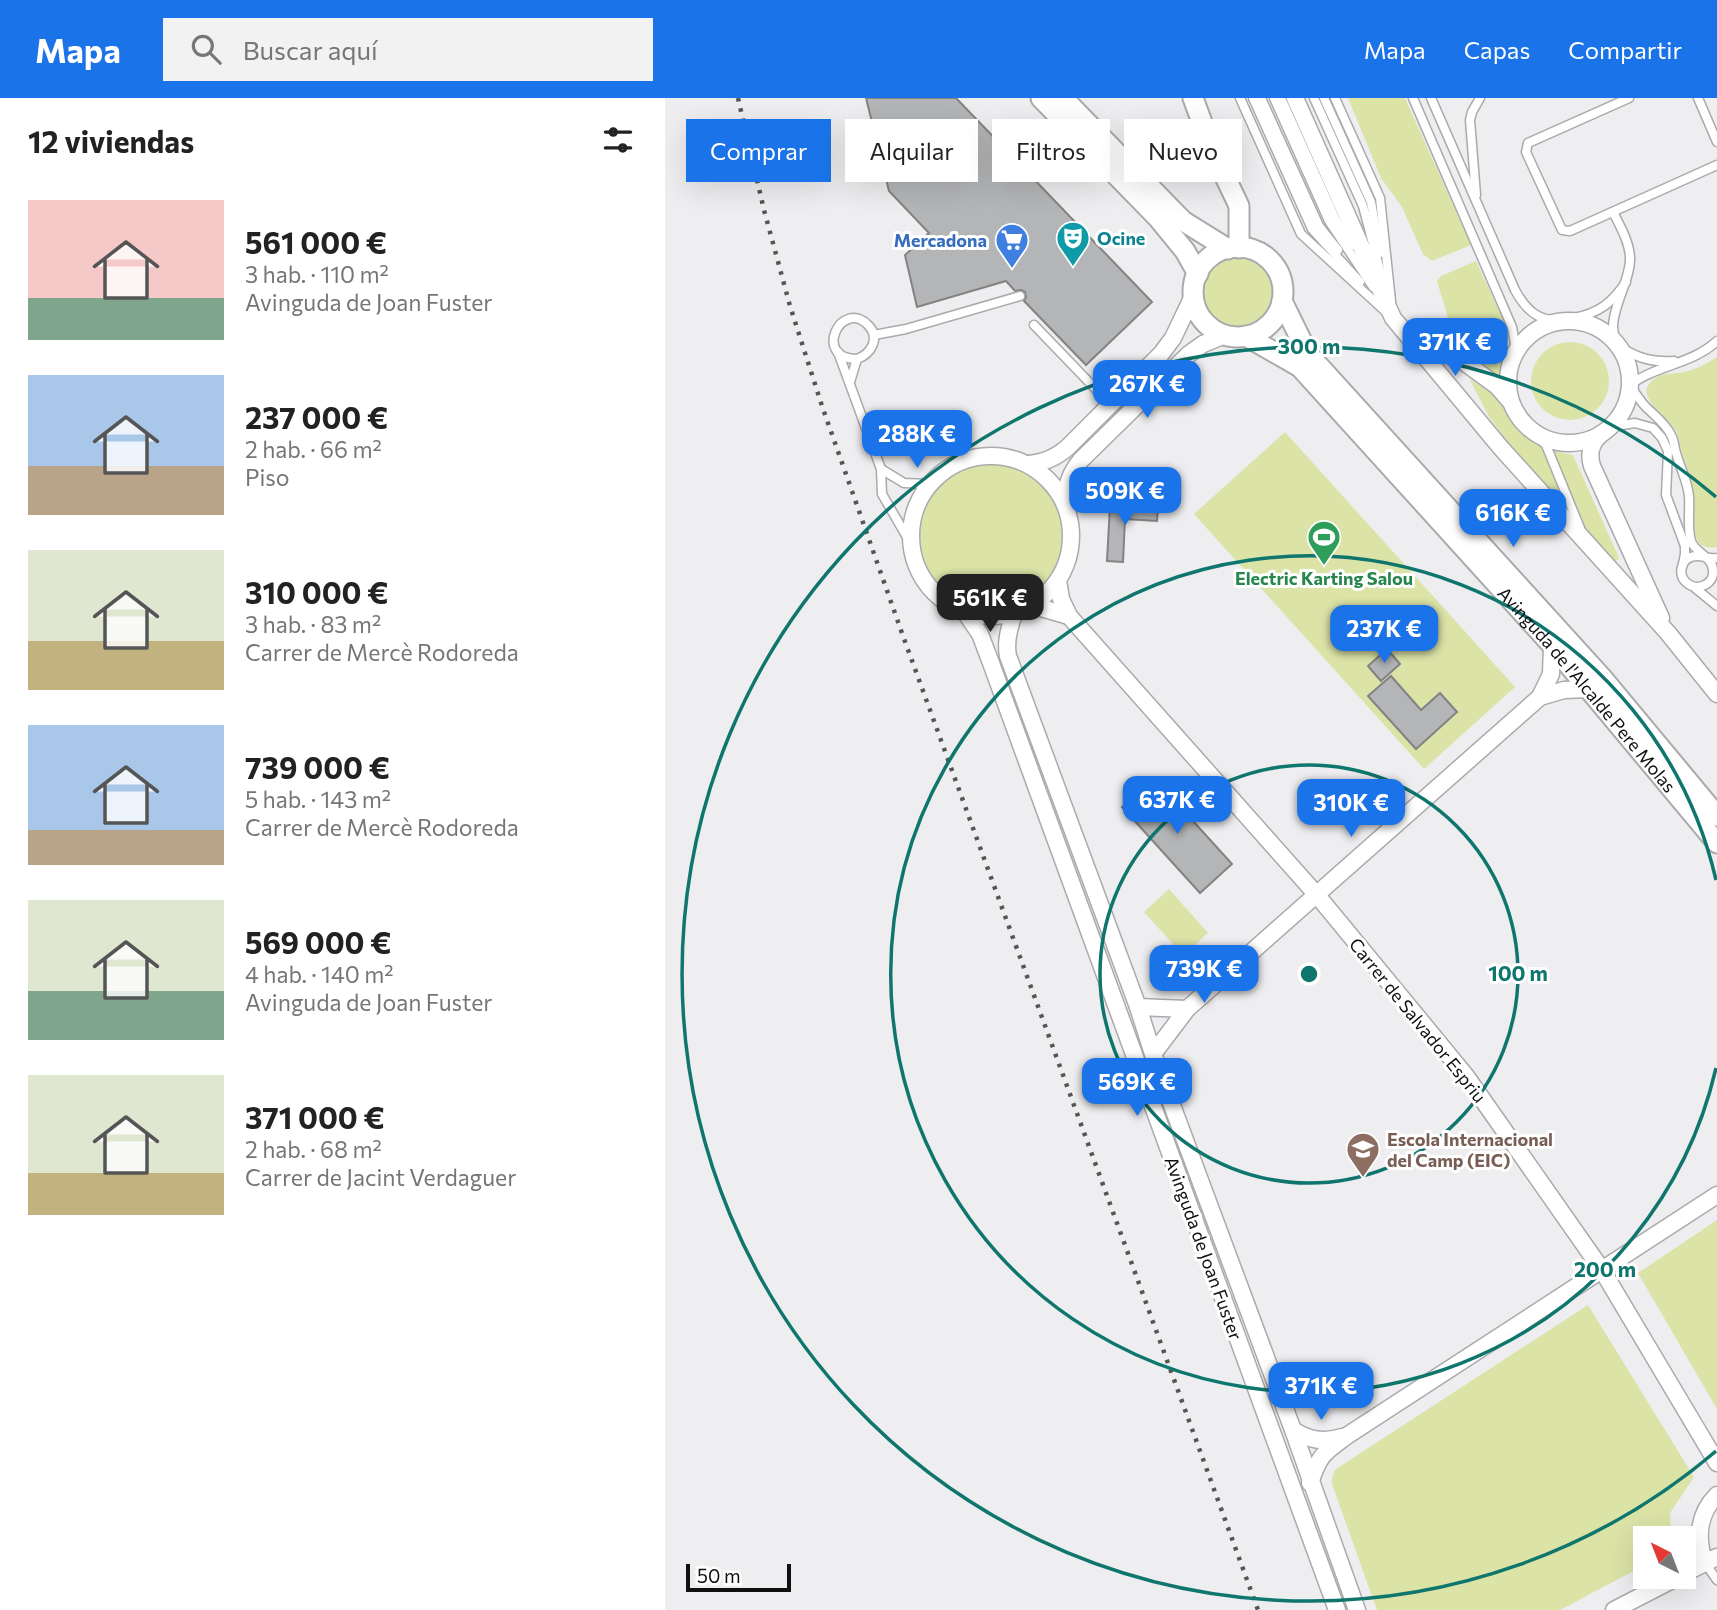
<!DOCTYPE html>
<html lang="es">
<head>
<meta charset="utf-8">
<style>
	body { margin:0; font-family:Commissioner,sans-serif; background:#f2f2f2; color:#222; height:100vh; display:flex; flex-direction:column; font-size:26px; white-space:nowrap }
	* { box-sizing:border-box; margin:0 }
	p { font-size:23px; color:#767676 }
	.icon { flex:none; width:38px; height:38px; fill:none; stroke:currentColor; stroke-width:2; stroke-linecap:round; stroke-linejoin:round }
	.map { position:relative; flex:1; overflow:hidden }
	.side { display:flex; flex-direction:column; background:#fff; width:665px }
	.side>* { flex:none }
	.top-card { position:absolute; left:21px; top:21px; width:665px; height:63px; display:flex; gap:14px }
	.needle { width:46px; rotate:318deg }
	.controls { position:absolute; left:968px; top:1428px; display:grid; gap:14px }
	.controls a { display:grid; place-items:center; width:63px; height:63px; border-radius:0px; background:#fff; box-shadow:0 7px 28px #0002; font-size:35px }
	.scale { position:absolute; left:21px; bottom:18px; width:105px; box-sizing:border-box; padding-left:7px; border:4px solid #101010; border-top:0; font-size:19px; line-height:24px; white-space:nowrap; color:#101010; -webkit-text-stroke:5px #fff; paint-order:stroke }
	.price { position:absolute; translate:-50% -60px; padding:0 16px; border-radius:14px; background:#1a73e8; color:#fff; font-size:23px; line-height:46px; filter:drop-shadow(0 2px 4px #0008) }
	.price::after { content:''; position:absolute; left:50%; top:42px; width:21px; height:16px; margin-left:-10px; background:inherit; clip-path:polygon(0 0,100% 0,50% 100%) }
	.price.selected { background:#222; color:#fff }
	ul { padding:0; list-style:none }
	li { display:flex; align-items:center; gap:21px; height:175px; padding:0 28px }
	li span { display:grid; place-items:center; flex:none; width:196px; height:140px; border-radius:0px; color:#555 }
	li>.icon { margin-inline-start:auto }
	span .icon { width:84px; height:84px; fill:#fffc; stroke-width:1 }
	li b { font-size:30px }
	h2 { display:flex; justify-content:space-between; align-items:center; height:84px; padding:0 28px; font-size:30px }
	.tag { padding:0 24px; border-radius:0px; background:#fff; box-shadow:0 7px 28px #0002; font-size:24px; line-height:63px }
	.tag.selected { background:#1a73e8; color:#fff }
	header { display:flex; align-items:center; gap:42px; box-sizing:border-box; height:98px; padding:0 35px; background:#1a73e8; color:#fff }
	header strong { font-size:33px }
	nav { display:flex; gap:38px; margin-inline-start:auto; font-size:24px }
	.search { width:490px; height:63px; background:#f2f2f2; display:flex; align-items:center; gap:18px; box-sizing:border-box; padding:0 24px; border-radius:0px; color:#767676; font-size:26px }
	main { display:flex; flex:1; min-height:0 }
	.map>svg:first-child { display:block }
	.green { fill:#dbe3a7 }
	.building { fill:#b4b5b6; stroke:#838384; stroke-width:2 }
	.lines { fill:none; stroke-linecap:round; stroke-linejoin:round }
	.service-casing { stroke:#aaaaac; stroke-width:11 }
	.minor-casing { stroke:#aaaaac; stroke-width:19 }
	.tertiary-casing { stroke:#aaaaac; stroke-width:23 }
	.service { stroke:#fff; stroke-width:8 }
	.minor { stroke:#fff; stroke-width:16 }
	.tertiary { stroke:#fff; stroke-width:19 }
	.rail { stroke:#555; stroke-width:4.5; stroke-dasharray:3.5 7; stroke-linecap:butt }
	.ring { fill:none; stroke:#0f766e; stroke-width:3.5 }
	.labels { text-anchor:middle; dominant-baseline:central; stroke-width:6; stroke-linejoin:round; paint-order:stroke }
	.culture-label { font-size:18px; font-weight:bold; fill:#0d838f; stroke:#fff; text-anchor:start }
	.shop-label { font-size:18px; font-weight:bold; fill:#366cbe; stroke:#fff; text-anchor:end }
	.leisure-label { font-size:18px; font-weight:bold; fill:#27864d; stroke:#fff }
	.street-label { font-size:18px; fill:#101010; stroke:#fff }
	.education-label { font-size:18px; font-weight:bold; fill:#785e54; stroke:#fff; text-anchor:start }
	.centre { fill:#0f766e; stroke:#fff; stroke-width:3.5 }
	.ring-label { font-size:21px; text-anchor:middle; font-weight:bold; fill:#0f766e; stroke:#fff; stroke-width:6; stroke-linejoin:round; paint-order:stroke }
</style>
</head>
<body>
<header>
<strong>Mapa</strong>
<div class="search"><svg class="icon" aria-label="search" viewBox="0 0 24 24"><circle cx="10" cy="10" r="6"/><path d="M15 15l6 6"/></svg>Buscar aquí</div>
<nav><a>Mapa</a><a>Capas</a><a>Compartir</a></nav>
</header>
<main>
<section class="side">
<h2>12 viviendas<svg class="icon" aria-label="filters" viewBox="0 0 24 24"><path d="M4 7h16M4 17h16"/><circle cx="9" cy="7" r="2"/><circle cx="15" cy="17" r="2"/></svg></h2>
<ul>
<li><span style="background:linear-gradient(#f6c9c9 70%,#7fa58c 0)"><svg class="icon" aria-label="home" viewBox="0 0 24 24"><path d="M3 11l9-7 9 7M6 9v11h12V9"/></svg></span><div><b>561 000 €</b><p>3 hab. · 110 m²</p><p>Avinguda de Joan Fuster</p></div></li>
<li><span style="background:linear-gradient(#a9c7e8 65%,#b9a48a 0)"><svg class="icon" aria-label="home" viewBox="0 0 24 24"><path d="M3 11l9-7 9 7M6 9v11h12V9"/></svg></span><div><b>237 000 €</b><p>2 hab. · 66 m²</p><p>Piso</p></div></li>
<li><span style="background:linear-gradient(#dfe7d0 65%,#c2b280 0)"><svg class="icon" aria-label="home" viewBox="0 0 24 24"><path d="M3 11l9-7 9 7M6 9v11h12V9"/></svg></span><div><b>310 000 €</b><p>3 hab. · 83 m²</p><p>Carrer de Mercè Rodoreda</p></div></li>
<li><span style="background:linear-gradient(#a9c7e8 75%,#b9a48a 0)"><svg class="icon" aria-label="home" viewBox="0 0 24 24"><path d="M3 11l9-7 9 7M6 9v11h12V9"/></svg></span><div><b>739 000 €</b><p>5 hab. · 143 m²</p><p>Carrer de Mercè Rodoreda</p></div></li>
<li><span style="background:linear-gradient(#dfe7d0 65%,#7fa58c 0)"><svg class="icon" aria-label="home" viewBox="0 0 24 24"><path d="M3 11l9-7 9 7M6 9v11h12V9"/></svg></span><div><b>569 000 €</b><p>4 hab. · 140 m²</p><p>Avinguda de Joan Fuster</p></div></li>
<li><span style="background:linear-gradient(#dfe7d0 70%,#c2b280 0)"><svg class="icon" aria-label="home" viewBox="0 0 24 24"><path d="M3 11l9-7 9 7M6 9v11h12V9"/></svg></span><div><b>371 000 €</b><p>2 hab. · 68 m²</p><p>Carrer de Jacint Verdaguer</p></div></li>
</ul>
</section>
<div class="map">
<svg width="1052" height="1512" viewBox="0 0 1052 1512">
	<rect width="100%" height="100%" fill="#eeeef0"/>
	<g class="green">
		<polygon points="683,0 740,0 806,147 767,163 758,156 737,109 716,80"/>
		<circle cx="573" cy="194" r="35"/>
		<polygon points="811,163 841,228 843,242 834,281 786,235 782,216 772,183 776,178"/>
		<circle cx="905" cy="283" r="39"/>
		<path d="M1052,259V449C1021,455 1031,416 1028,397C1027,382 1021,369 1017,355C1015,349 1014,341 1012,335C1006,320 962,297 992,279C998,275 1010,276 1018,274C1030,272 1041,266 1052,259Z"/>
		<path d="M804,280C813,287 827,294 835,303C840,309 844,321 849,328C864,347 885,353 908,357L954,460L950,464L852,357L823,317Z"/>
		<polygon points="620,334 850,589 759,671 529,416"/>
		<circle cx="326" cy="438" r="71"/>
		<polygon points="504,791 543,835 518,857 479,814"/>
		<polygon points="1052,1122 1052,1311 973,1175"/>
		<path d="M923,1207L1029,1379L1005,1415L1006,1440H980V1467L895,1512H712L668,1389C666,1381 667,1377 671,1371Z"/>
	</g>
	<g class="building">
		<polygon points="201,0 291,0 487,204 421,267 359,203 361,199 360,194 356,192 350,193 341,183 252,209 240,157 264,135 224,93"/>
		<polygon points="445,407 493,409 492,423 460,421 458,464 442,463"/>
		<polygon points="722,551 735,566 716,583 703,568"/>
		<polygon points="726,578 756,612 775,595 792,614 751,651 703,598"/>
		<polygon points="489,680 567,766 535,795 457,709"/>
	</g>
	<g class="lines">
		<defs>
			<g id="service">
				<polyline points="575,0 636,136 720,213"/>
				<polyline points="588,0 647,131 695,184"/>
				<polyline points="596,0 654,128 673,152"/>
				<polyline points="609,0 664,123 708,189"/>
				<polyline points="616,0 670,120 686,148"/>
				<polyline points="649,0 698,108 717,180"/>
				<polyline points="659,0 706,104 715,155"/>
				<polyline points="670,0 715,100 726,203"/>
				<polyline points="748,0 847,229 850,246 846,265"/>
				<path d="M766,0L850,192C864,218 880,227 909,220C934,215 947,205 961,184"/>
				<polyline points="964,0 863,45 861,54 897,132 905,133 1052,67"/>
				<polyline points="1033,0 1052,44"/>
				<polyline points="811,97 805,22 807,14 815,0"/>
				<path d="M948,114C955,128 964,143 965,159C967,188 928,233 962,253C978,262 991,264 1009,263"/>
				<polyline points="369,227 446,307"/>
				<polyline points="209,237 241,231 355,198"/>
				<path d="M1052,243C1028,266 991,267 965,287C970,295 975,303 981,309C990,318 1001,326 1006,337C1010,344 1009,351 1012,358C1016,372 1023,384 1024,399C1025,414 1022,429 1026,443C1030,455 1047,458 1048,472C1050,486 1032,494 1022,485C1013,478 1015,463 1026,459C1035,455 1043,462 1052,460"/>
				<polyline points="173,254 216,371 217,396 246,446"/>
				<path d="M185,284L192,261C206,256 216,240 203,227C176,200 147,261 192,261"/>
				<polyline points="865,331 881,347 915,430"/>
				<polyline points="936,336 951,328 970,325 988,330 997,340 1003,353 1001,397 1020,448 1020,456 1018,466"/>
				<polyline points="216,371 239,385 264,386"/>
				<polyline points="1030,490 1052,508"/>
				<polyline points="1040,1465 1052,1482"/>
			</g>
			<g id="minor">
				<polyline points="630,0 728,220 836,350 1003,535 1052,596"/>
				<circle cx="904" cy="284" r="61"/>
				<polyline points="745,237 795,261 832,288 845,303"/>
				<path d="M936,336C926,345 923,355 927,368L996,520"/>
				<circle cx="326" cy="438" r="80"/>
				<path d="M364,366C380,364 390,360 402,350L496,256L508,240L528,198"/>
				<path d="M399,403C402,387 405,375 416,362L524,256L538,246L560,237"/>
				<polyline points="393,482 396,501 404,518 651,796 801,978 937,1172 1052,1365"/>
				<polyline points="366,507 404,518"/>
				<polyline points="300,514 315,536 326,565 672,1512"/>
				<path d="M349,515C345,529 340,542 343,558L473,909L488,956L628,1332L692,1512"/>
				<polyline points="887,547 886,576 875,599 899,592 924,591"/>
				<polyline points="473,909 522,911 488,956"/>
				<polyline points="522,911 875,599"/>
				<path d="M628,1332C644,1342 658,1345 677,1339"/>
				<path d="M645,1385C655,1355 659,1355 683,1337L1052,1097"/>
				<path d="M1040,1465C1031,1441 1033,1416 1052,1397"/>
				<polyline points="1018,1476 1052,1459"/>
				<polyline points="949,1512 1013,1479"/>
			</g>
			<g id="tertiary">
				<polyline points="376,0 493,120 520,153 533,176"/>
				<polyline points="398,0 518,123 563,151"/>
				<polyline points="528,0 546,49 574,108 574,150"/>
				<circle cx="573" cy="194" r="45"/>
				<polyline points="617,203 643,256 939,582 1052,718"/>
				<path id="s1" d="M581,238L635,269L887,547L1052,745"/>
			</g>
		</defs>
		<use href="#service" class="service-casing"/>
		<use href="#minor" class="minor-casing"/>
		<use href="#tertiary" class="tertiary-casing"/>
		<use href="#service" class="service"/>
		<use href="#minor" class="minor"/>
		<use href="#tertiary" class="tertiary"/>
		<polyline class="rail" points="73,0 99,112 125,208 157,308 238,538 593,1512"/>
	</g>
	<g class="ring">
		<circle cx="644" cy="876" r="209"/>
		<path d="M1051 970A418 418 0 1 1 1051 782"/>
		<path d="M1051 1353A627 627 0 1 1 1051 399"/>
	</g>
	<defs>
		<symbol id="theatre-pin" viewBox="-11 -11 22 30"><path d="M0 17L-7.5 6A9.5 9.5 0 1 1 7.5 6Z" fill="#0f9aa8" stroke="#fff"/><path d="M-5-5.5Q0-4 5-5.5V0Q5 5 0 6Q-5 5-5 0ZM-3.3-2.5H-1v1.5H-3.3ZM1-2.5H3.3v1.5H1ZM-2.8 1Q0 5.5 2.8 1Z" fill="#fff"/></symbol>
		<symbol id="supermarket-pin" viewBox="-11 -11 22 30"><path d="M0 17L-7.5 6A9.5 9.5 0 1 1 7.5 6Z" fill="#3f7fe0" stroke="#fff"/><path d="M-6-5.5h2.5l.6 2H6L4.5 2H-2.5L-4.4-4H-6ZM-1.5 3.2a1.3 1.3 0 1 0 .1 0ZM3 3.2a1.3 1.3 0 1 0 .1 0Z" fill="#fff"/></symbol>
		<symbol id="stadium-pin" viewBox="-11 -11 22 30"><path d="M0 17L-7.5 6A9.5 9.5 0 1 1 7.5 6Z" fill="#2e9e5b" stroke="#fff"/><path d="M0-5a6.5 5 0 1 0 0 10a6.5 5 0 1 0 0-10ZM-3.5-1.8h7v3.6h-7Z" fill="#fff"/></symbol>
		<symbol id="school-pin" viewBox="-11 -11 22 30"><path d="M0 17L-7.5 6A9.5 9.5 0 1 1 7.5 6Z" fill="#8d6e63" stroke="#fff"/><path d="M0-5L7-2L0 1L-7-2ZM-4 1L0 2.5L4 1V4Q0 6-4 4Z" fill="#fff"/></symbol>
	</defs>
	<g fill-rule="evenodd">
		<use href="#theatre-pin" x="389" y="121" width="38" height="52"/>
		<use href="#supermarket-pin" x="328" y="123" width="38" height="52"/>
		<use href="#stadium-pin" x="640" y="420" width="38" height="52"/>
		<use href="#school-pin" x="679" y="1032" width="38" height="52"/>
	</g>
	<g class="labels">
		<g class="culture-label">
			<text x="432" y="140">Ocine</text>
		</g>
		<g class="shop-label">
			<text x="322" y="142">Mercadona</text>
		</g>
		<g class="leisure-label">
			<text x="659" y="480">Electric Karting Salou</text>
		</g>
		<g class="street-label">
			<text stroke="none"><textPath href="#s1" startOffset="494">Avinguda de l'Alcalde Pere Molas</textPath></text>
			<text transform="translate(753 922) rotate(51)">Carrer de Salvador Espriu</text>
			<text transform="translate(539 1150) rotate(70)">Avinguda de Joan Fuster</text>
		</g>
		<g class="education-label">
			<text x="722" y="1041">Escola Internacional<tspan x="722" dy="21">del Camp (EIC)</tspan></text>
		</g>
	</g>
	<circle cx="644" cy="876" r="10" class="centre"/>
	<g class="ring-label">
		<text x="644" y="256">300 m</text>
		<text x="853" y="883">100 m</text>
		<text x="940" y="1179">200 m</text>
	</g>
</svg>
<div class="controls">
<a><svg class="needle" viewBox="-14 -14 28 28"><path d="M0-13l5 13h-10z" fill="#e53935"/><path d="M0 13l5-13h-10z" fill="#767676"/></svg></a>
</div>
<div class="scale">50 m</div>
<b class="price" style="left:790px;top:280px">371K €</b>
<b class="price" style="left:482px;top:322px">267K €</b>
<b class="price" style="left:252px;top:372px">288K €</b>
<b class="price" style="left:460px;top:429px">509K €</b>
<b class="price" style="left:848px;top:451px">616K €</b>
<b class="price selected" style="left:325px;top:536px">561K €</b>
<b class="price" style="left:719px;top:567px">237K €</b>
<b class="price" style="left:512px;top:738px">637K €</b>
<b class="price" style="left:686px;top:741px">310K €</b>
<b class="price" style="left:539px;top:907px">739K €</b>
<b class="price" style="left:472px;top:1020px">569K €</b>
<b class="price" style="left:656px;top:1324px">371K €</b>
<div class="top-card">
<a class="tag selected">Comprar</a>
<a class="tag">Alquilar</a>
<a class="tag">Filtros</a>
<a class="tag">Nuevo</a>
</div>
</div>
</main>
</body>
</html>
